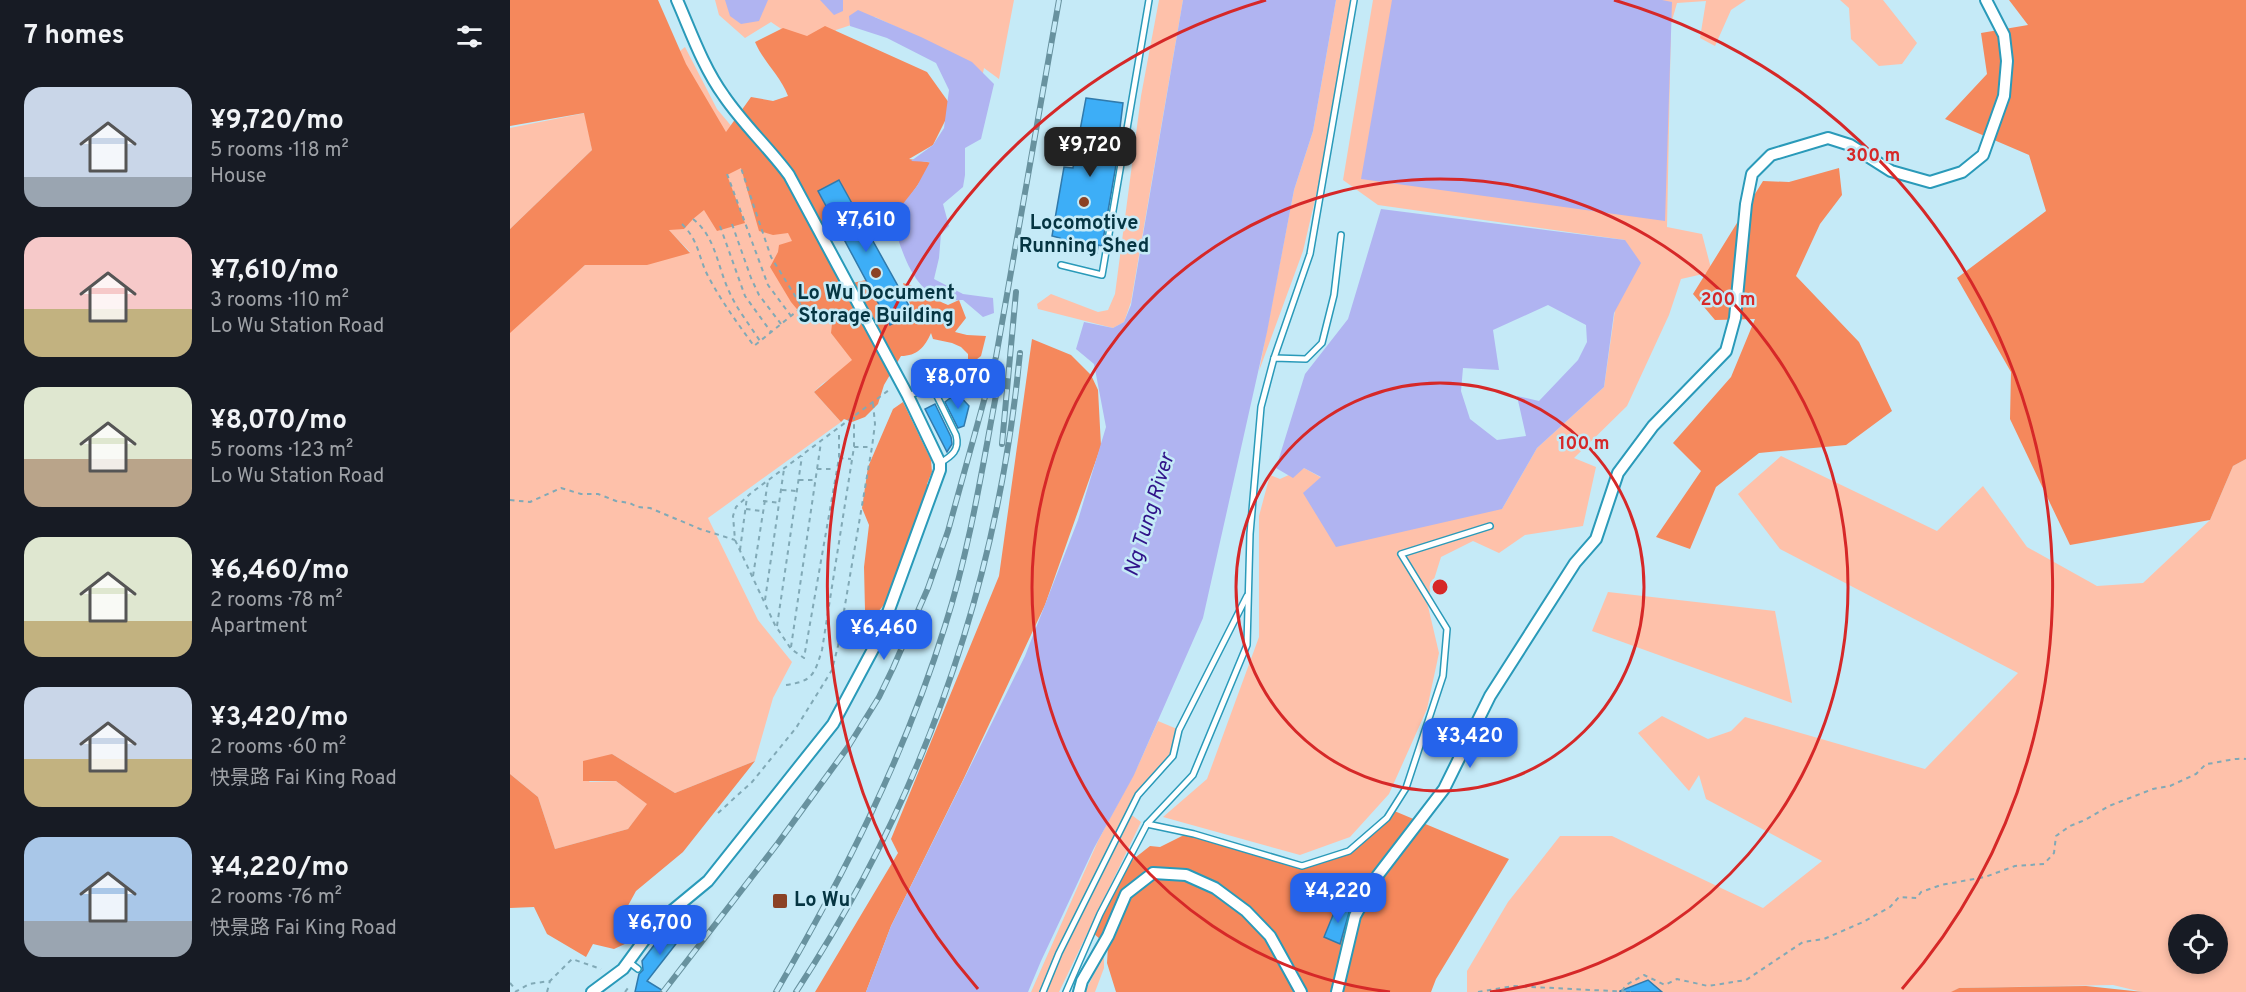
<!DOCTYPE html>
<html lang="en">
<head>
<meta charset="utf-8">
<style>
	body { margin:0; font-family:Overpass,"Noto Sans SC",sans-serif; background:#242831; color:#f1f3f6; height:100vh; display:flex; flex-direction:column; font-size:22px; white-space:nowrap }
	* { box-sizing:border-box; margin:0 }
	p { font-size:20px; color:#9ea1a6 }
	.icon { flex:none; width:33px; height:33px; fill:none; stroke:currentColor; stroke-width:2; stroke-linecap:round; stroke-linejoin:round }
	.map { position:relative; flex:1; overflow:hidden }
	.drawer { display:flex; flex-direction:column; background:#171b24; width:510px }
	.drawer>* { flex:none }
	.buttons { position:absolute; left:1658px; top:914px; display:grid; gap:12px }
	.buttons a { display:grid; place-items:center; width:60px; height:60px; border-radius:50%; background:#171b24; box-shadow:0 3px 9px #0003; font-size:30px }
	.price { position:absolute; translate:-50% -51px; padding:0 14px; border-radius:12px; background:#2563eb; color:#fff; font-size:20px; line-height:39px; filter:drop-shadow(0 2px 3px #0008) }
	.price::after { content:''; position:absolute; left:50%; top:36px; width:18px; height:14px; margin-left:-9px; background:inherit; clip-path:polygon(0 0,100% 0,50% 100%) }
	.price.on { background:#222; color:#fff }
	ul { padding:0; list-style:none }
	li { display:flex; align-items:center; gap:18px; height:150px; padding:0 24px }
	li span { display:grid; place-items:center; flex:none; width:168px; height:120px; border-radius:18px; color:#555 }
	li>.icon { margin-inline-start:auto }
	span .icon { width:72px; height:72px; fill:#fffc; stroke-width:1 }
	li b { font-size:26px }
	h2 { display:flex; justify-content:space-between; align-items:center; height:72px; padding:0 24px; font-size:26px }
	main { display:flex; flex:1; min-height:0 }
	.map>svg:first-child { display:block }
	.green { fill:#fec1aa; fill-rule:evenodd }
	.forest { fill:#f5885c }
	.water { fill:#b0b4f1; fill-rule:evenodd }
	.building { fill:#3daef7; stroke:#307aac; stroke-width:1.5 }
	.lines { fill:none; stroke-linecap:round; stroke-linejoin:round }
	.service-casing { stroke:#2a9ab9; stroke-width:8 }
	.minor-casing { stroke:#2a9ab9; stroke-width:14 }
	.path { stroke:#81a9b6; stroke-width:2; stroke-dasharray:4.5 4.5; stroke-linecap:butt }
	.service { stroke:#fff; stroke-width:5 }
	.minor { stroke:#fff; stroke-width:10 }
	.rail-casing { stroke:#68929f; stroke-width:6 }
	.rail { stroke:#c5eaf7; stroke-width:4; stroke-dasharray:11; stroke-linecap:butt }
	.ring { fill:none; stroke:#d62828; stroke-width:3 }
	.poi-dot { fill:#8b4225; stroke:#c5eaf7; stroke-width:2 }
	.labels { text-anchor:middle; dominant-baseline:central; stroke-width:5; stroke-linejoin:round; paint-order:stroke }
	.poi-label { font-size:20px; font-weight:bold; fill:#053542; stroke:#c5eaf7 }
	.water-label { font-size:21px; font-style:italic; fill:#30138a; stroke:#c5eaf7 }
	.centre { fill:#d62828; stroke:#c5eaf7; stroke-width:3 }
	.ring-label { font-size:18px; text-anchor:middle; font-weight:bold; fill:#d62828; stroke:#c5eaf7; stroke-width:5; stroke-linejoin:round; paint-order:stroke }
</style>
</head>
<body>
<main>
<section class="drawer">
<h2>7 homes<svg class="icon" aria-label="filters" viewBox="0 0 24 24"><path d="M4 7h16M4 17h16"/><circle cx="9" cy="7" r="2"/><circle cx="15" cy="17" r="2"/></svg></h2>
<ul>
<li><span style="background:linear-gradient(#c9d6e8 75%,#9aa5b1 0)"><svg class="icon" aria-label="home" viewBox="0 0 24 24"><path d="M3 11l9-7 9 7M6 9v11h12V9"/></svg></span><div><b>¥9,720/mo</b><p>5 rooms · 118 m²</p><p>House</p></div></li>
<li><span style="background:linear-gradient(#f6c9c9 60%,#c2b280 0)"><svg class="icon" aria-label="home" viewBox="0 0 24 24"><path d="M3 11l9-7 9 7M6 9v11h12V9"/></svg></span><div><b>¥7,610/mo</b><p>3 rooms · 110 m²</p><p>Lo Wu Station Road</p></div></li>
<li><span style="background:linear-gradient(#dfe7d0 60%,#b9a48a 0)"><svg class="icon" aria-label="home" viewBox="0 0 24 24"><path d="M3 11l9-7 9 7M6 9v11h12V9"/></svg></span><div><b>¥8,070/mo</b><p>5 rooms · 123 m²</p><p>Lo Wu Station Road</p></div></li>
<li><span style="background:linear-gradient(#dfe7d0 70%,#c2b280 0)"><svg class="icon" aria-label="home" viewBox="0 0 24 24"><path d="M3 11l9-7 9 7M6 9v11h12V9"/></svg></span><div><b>¥6,460/mo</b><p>2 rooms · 78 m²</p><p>Apartment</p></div></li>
<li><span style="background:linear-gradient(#c9d6e8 60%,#c2b280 0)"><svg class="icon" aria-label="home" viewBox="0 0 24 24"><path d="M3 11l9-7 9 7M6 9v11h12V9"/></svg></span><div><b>¥3,420/mo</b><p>2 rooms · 60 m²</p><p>快景路 Fai King Road</p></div></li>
<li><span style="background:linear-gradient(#a9c7e8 70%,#9aa5b1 0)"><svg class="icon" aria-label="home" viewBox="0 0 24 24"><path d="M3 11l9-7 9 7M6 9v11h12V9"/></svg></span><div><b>¥4,220/mo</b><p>2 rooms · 76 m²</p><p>快景路 Fai King Road</p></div></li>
</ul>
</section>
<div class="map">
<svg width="1736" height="992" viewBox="0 0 1736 992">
	<rect width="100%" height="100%" fill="#c5eaf7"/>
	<g class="green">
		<polygon points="205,0 504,0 489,79 474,68 466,107 427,46 365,17 326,30 293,100 283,37 261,22 235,38 209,15"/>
		<polygon points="649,0 673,0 621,302 614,322 603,328 528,309 527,304 541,294 588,312 598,310 605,294 631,96"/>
		<polygon points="826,0 845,0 820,136 793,251 749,371 784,190 803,131"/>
		<polygon points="863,0 1236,0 1221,10 1205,46 1190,38 1196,1 1167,3 1161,24 1157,227 1192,234 1202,272 1171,279 1159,315 1117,406 1064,458 1086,467 1073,526 1015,535 989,553 963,541 931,557 917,602 929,653 917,709 879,794 840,837 790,855 653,817 697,779 749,637 749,516 760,475 770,479 794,468 812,478 992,509 1027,448 1094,387 1115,240 868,205 833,180"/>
		<polygon points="1330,0 1373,0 1407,43 1392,64 1369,66 1341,39 1339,8"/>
		<polygon points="175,47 207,109 261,173 358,354 312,384 304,392 331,422 198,518 248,620 282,662 263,698 245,761 165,793 102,754 79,782 106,781 138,804 118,829 45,849 28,797 0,774 0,328 75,265 180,252 152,223 93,113"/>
		<polygon points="75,113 82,150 0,229 0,128"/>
		<path d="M1271,456L1427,531L1473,486L1517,547L1587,586L1633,583L1700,520L1723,466L1736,459V992H1632L1603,985L1449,988L1442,992H957V971L998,902L1050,836H1102L1253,908L1312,861L1196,799L1189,775L1179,791L1128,733L1152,716L1198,739L1221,731L1235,717L1415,769L1508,673L1270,549L1228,494ZM1668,924H1707V963H1668Z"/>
		<polygon points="1098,592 1265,611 1282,703 1082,631"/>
		<polygon points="648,721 667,729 663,756 623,798 570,908 619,813 631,822 549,992 521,992 588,841 627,768"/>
		<polygon points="594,954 594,968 585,992 575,992"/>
	</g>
	<g class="forest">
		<path d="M0,0H148L176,64L216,132L241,97L263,101L278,96C270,75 254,63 245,42L273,28L297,36L315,26L417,72L442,107L423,145L399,159L423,163L382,222L378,239L358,232L329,180L308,191L323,220L317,241L338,284L356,280L403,313L393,283C410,287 422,299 438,305L449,300L456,318L445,332L457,335L476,336L471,356L458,366V354L451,347L442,343L423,339L421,333C415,347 407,356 391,356L374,385L368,404L355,417L342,422L334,419L331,422L304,392L342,360L321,333L322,324L317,322L296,320L281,302L260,267L268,252L269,245L282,241L278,233L263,235L249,231L231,168L217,175L235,223L207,231L194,210L183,219L174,229L159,230L180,253L137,265H75L0,333V229L82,150L74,113L0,126Z"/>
		<polygon points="1499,0 1736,0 1736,459 1723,466 1700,520 1560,545 1500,419 1501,372 1447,278 1536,211 1519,155 1435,119 1477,74 1471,33 1518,25"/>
		<polygon points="1329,168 1332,195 1310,224 1286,276 1349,342 1382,411 1336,445 1249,453 1206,487 1180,549 1146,537 1191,471 1163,443 1221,377 1245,319 1205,320 1183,294 1253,181 1279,182"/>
		<polygon points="522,339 561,355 581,375 588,390 591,446 535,605 454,778 381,926 356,992 305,992 388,853 381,839 489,576"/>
		<polygon points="393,402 421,460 422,472 417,484 425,490 412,534 402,544 389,587 367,613 355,610 354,567 359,525 352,508 358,467 383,409"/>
		<polygon points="102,754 165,793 245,761 173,852 126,891 108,924 117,943 104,949 83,944 76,957 37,934 24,907 0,908 0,774 28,797 45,849 118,829 137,804 106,781 73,781 73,761"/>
		<polygon points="882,810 999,859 926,979 921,992 606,992 597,963 598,946 583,933 616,865 640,846 650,847 678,833 797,864 845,846"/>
		<polygon points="1576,986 1633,992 1441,992 1449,988"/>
	</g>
	<g class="water">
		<polygon points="215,0 258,0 249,21 231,24 220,16"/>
		<polygon points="310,0 333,0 333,11 324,15"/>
		<polygon points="673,0 826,0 803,131 784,190 757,332 693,618 624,775 584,848 531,961 518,992 356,992 381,926 515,656 568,520 596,427 584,364 566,349 574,322 603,328 614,322 621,305"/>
		<polygon points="882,0 1152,0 1162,2 1155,221 851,179"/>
		<path d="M348,10L411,37L462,62L484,84L471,139L455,148V175L453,187L433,204L439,226L431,234L429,258L424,279L453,294L483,298L484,313L473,317L453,300C448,300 440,301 434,300C400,289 392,248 381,219L407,186L420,162L401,161L423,145L434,128L439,90L426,63L377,38L340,26L339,16Z"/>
		<path d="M871,209L1115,240L1131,263L1104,313L1094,387L1027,448L992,509L826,547L793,493L811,477L794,468L783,478L766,468L795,374L838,319ZM1038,305L1076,325L1077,342L1068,360L1029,401L1007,396L1016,436L987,440L960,419L951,391L953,368L989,370L983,330Z"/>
	</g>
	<g class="building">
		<polygon points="576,98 613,103 609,136 611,136 592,246 588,245 587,253 549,244 550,238 542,236 554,167 563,168"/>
		<polygon points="329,180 403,313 380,325 308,191"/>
		<polygon points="447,393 459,406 454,426 448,428 435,402"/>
		<polygon points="425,404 441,437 442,444 437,452 415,409"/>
		<polygon points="828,903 840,909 830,944 814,937"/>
		<polygon points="175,915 183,922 137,981 155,992 125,992 129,974 133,970 132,961 145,944 148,947"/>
		<polygon points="1138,980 1152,992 1110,992 1110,991"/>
	</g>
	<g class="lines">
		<defs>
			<g id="service">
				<polyline points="551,265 592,275 639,0"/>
				<polyline points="764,358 800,254 844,0"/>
				<path d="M398,396L422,386L446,435C450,450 442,456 430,463"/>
				<polyline points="637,824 684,834 792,866 839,851 877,818 896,788 933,676 937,629 891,554 980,526"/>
				<polyline points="119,962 128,969"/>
				<polyline points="533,992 549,953 628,795 663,756 669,730 737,596"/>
				<polyline points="556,992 590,914 637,824 683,775 737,645 740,534 751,407 764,358 796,359 812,343 824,295 831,235"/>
			</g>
			<g id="minor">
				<path d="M82,992L113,969L146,924L198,881L323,724L368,640L430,470V463L398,396L279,175C259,148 233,124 214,96C193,67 181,32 167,0"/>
				<polyline points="569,992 572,981 598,936 616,894 643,873 676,875 705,888 736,911 760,936 791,992"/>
				<polyline points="827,992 845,916 868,875 934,789 980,696 1065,563 1086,539 1108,473 1143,426 1216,351 1225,318 1236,204 1242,174 1261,155 1318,138 1340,145 1381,171 1420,182 1452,172 1473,155 1494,96 1497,61 1494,35 1476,0"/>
			</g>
		</defs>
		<use href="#service" class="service-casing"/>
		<use href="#minor" class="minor-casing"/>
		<g class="path">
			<polyline points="217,174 258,285 281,316"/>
			<path d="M183,219C205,236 207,264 218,289C226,308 239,324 250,341"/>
			<path d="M172,224C190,242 188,258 199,278C212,302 228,324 244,346L292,307L261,257L231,168"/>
			<polyline points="222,224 241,278 249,295 271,324"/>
			<polyline points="210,226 235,296 261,332"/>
			<polyline points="329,435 329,458 294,658 281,649 265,625 225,540 223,516 226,507 241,493 379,390"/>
			<polyline points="344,447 362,447"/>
			<polyline points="329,458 341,459"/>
			<polyline points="307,469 325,469"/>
			<polyline points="289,480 305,480"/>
			<polyline points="272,490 287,491"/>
			<polyline points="0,500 20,502 51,488 71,494 88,494 106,501 120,503 127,507 140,508 190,529 225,540"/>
			<polyline points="253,501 270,503"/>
			<polyline points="236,509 251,511"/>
			<polyline points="230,550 237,497"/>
			<polyline points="243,576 258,481"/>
			<polyline points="255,600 274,469"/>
			<polyline points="267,626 292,456"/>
			<polyline points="281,647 311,442"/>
			<path d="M276,685C302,681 304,676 312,650L344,447V417"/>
			<polyline points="208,813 242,782 286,728 322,670 328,646 362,447 365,424 363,403"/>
			<polyline points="0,983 6,990"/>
			<path d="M1112,991L1116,985L1134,975L1155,985L1167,979L1198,986L1236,980L1293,942L1314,939L1353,922L1380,907L1389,897L1407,898L1411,892L1431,885L1475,877L1505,866L1534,864L1544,853L1546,836L1560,826L1575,820L1599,806L1643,789L1660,786L1686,774L1696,764C1709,763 1725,757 1736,759"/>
			<polyline points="5,992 19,984 40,981 62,959 91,969"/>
			<polyline points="37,992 40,981"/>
			<polyline points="115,992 118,988"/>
			<polyline points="968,992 1003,986 1121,992"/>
		</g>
		<use href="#service" class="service"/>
		<use href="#minor" class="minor"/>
		<defs>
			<g id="rail">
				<polyline points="492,444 506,292"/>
				<polyline points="153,992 268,843 338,747 369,697 383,668 418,588 438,531 486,357 549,0"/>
				<path d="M266,992C334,875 395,755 435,626C462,542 474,455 491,369"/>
				<path d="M286,992C413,798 488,584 510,353"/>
			</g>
		</defs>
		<use href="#rail" class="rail-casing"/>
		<use href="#rail" class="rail"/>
	</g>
	<g class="ring">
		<circle cx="930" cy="587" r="204"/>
		<path d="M880 992A408 408 0 1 1 980 992"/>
		<path d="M468 989A612 612 0 0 1 756 0M1104 0A612 612 0 0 1 1392 989"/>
	</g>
	<g class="poi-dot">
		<circle cx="574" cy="202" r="6"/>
		<circle cx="366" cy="273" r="6"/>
		<rect x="262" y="893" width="16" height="16" rx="3"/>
	</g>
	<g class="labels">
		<g class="poi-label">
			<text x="574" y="224">Locomotive<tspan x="574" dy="23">Running Shed</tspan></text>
			<text x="366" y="294">Lo Wu Document<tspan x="366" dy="23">Storage Building</tspan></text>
			<text x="284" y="901" text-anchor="start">Lo Wu</text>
		</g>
		<g class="water-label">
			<text transform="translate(640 515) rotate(-73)">Ng Tung River</text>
		</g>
	</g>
	<circle cx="930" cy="587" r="9" class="centre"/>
	<g class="ring-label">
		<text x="1363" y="161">300 m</text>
		<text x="1218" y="305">200 m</text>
		<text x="1074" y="449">100 m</text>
	</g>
</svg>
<div class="buttons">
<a><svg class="icon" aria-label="locate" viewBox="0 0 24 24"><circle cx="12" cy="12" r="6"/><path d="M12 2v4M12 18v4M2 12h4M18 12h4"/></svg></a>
</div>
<b class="price on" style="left:580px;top:178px">¥9,720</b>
<b class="price" style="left:356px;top:253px">¥7,610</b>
<b class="price" style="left:448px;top:410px">¥8,070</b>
<b class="price" style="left:374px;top:661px">¥6,460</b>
<b class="price" style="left:960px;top:769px">¥3,420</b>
<b class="price" style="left:828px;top:924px">¥4,220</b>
<b class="price" style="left:150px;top:956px">¥6,700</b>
</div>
</main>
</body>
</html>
